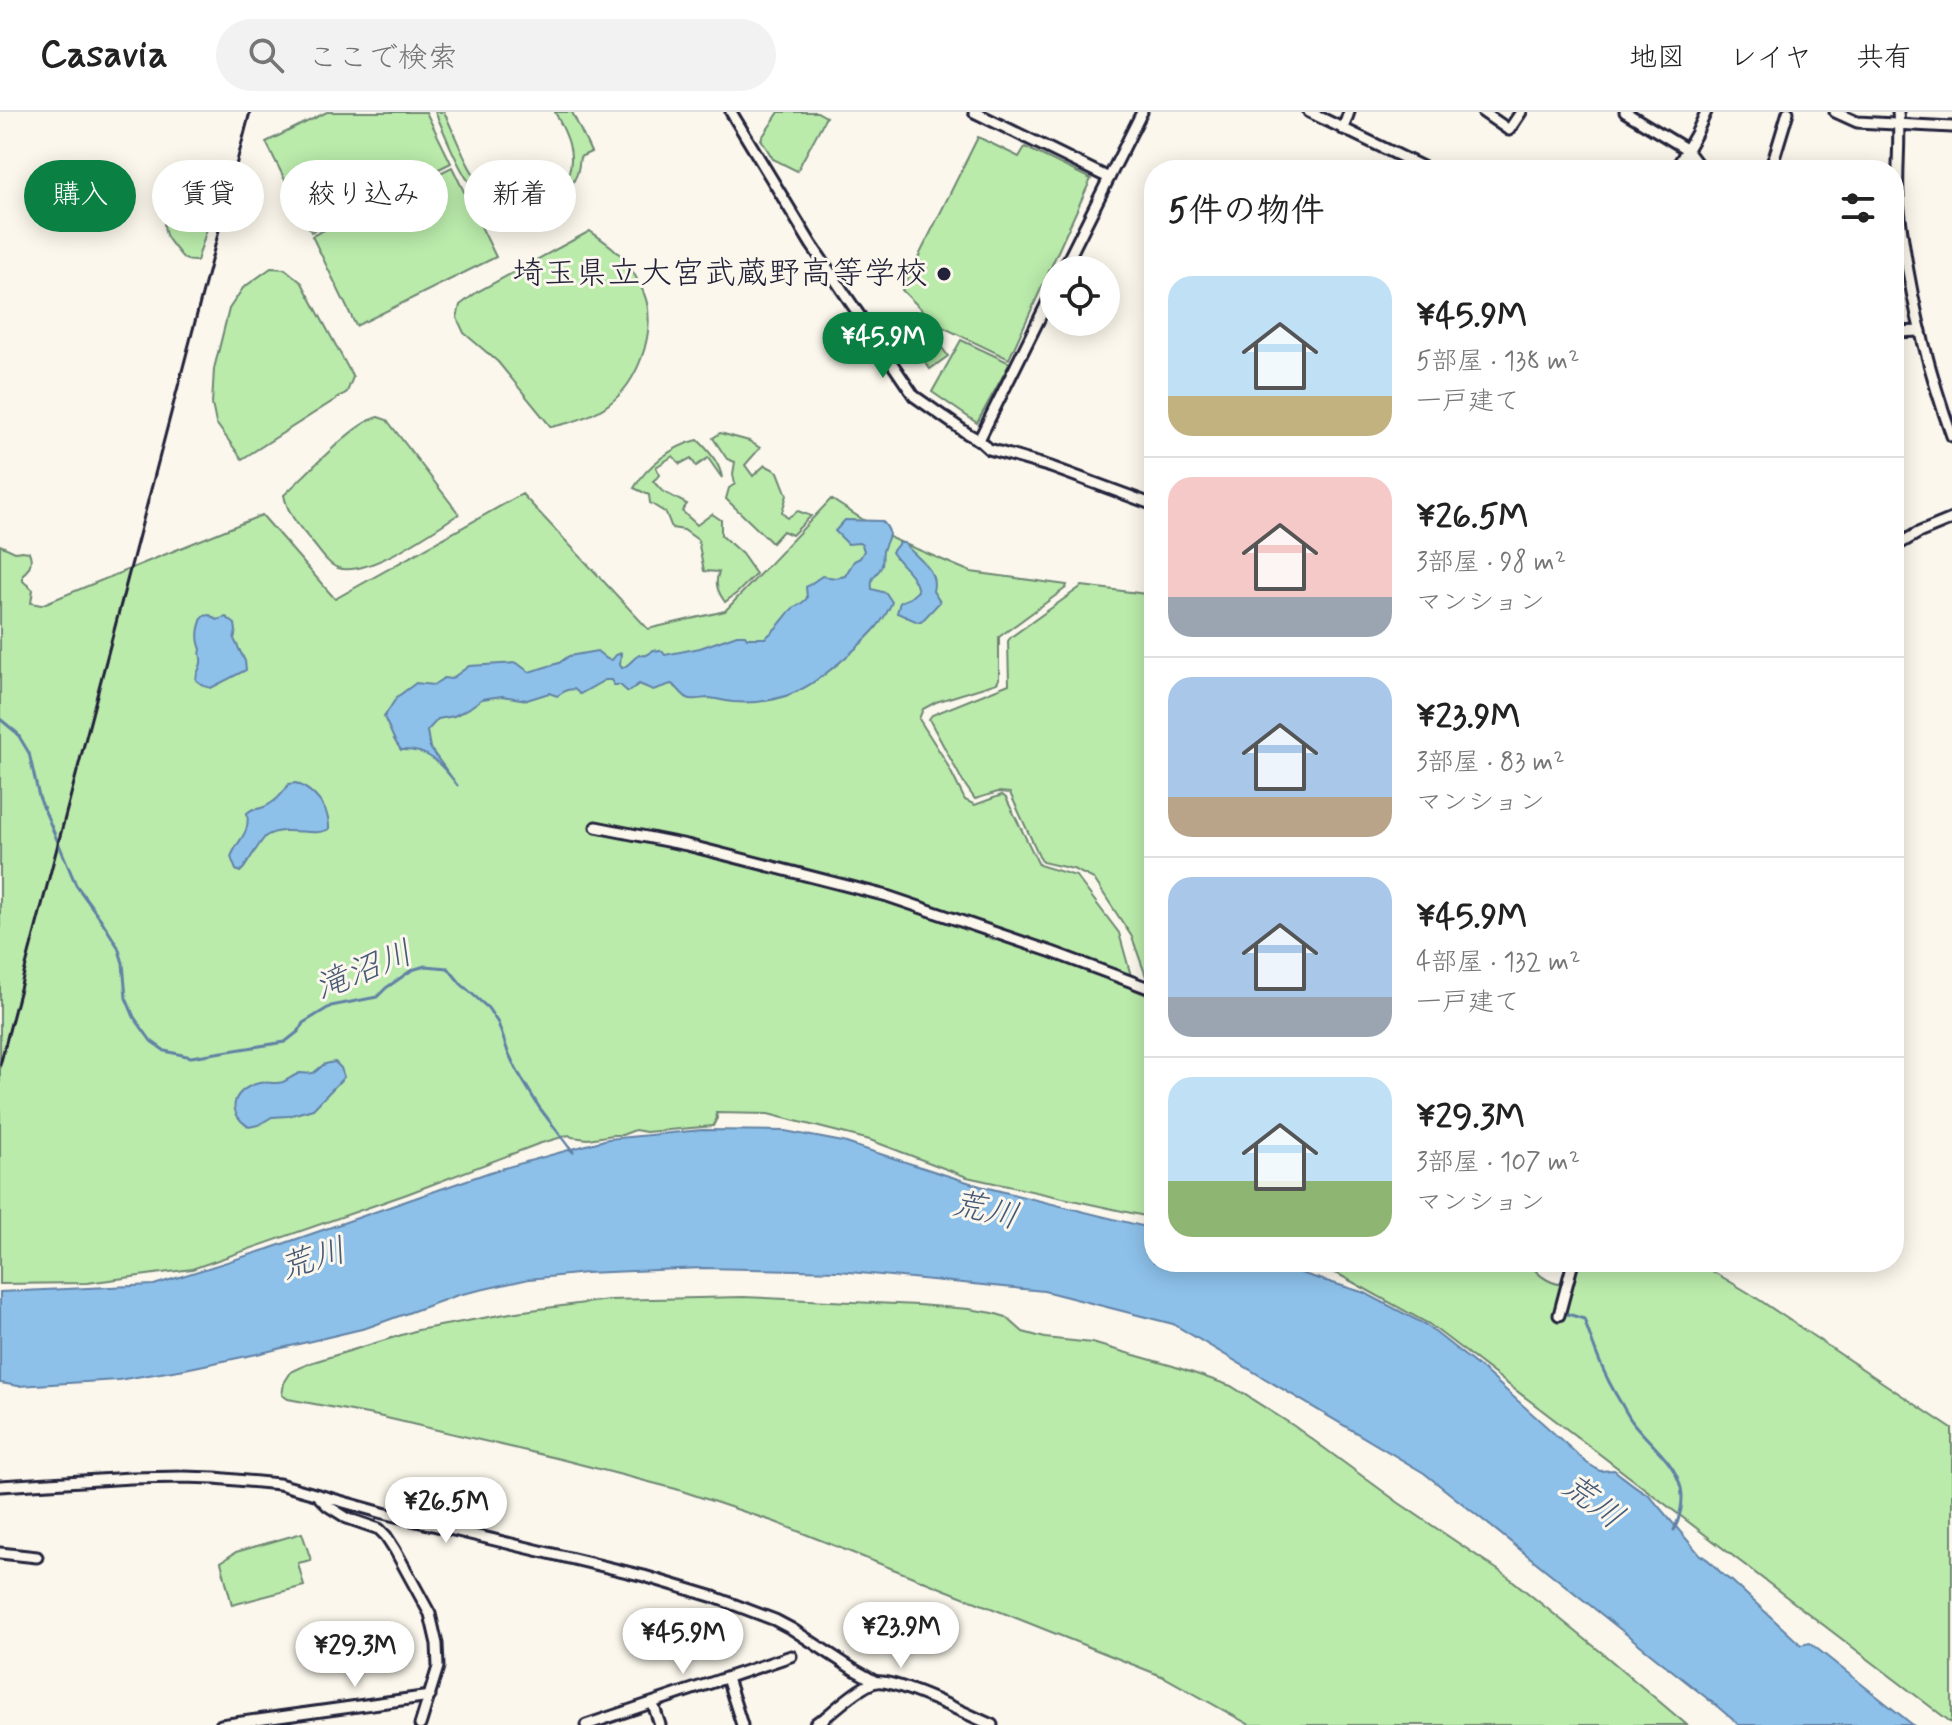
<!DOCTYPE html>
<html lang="ja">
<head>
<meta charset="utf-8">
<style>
	body { margin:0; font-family:Mynerve,"Klee One",sans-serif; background:#f2f2f2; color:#222; height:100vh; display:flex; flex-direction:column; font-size:30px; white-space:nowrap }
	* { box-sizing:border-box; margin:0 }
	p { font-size:26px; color:#767676 }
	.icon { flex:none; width:44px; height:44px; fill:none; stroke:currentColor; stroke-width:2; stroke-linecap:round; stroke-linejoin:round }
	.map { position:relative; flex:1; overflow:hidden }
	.panel { position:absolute; left:1144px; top:48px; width:760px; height:1112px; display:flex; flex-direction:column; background:#fff; border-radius:32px; box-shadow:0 4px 20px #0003 }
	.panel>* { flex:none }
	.top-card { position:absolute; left:24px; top:48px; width:760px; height:72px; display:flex; gap:16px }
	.tools { position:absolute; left:1040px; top:144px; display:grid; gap:16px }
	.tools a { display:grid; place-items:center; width:80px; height:80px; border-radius:50%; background:#fff; box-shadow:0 4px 20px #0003; font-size:40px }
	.price { position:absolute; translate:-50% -68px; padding:0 18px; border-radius:28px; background:#fff; color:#222; font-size:26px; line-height:52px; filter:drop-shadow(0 2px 4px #0008) }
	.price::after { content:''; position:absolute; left:50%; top:48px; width:24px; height:18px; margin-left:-12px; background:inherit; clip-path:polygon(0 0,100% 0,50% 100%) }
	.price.selected { background:#0b8043; color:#fff }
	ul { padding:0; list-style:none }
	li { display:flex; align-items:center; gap:24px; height:200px; padding:0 24px }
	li+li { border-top:2px solid #e0e0e0 }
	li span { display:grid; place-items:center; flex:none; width:224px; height:160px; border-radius:24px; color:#555 }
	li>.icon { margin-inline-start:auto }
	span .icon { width:96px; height:96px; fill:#fffc; stroke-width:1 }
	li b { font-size:34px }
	h2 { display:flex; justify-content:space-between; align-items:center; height:96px; padding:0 24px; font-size:34px }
	.pill { padding:0 28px; border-radius:36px; background:#fff; box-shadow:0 4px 20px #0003; font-size:28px; line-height:72px }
	.pill.selected { background:#0b8043; color:#fff }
	header { display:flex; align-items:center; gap:48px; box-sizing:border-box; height:112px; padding:0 40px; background:#fff; border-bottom:2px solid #e0e0e0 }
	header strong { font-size:38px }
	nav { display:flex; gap:44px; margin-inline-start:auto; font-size:28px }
	.search { width:560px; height:72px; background:#f2f2f2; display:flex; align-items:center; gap:20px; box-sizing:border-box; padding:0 28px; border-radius:44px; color:#767676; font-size:30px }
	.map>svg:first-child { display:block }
	.green { fill:#baebab; stroke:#6e8673; stroke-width:2 }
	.water { fill:#8dc1ea; stroke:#6281a4; stroke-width:2 }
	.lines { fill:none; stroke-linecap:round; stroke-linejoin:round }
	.stream { stroke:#6281a4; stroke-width:3 }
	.minor-casing { stroke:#22223b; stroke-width:15 }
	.tertiary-casing { stroke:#22223b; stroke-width:18 }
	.minor { stroke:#fbf7ec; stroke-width:9 }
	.tertiary { stroke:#fbf7ec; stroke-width:12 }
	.rail { stroke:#22223b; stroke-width:3 }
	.poi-dot { fill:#22223b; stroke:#fbf7ec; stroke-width:3 }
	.labels { text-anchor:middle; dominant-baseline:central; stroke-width:6; stroke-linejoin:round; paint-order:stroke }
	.poi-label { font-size:32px; fill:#22223b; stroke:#fbf7ec; text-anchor:end }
	.water-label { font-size:34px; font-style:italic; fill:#475a78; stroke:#fbf7ec }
</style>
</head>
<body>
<header>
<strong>Casavia</strong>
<div class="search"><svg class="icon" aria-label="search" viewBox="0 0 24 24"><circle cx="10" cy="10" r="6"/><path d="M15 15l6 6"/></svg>ここで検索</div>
<nav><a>地図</a><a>レイヤ</a><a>共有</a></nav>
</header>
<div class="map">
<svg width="1952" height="1613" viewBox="0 0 1952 1613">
	<rect width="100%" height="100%" fill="#fbf7ec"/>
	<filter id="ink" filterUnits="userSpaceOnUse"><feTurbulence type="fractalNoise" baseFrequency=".0125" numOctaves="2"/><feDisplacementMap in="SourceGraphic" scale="16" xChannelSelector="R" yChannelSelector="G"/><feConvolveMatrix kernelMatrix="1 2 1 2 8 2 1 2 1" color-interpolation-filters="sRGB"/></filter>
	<g filter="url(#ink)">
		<g class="green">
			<polygon points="327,0 426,0 451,51 311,120 266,30"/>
			<path d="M435,0H444C456,24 469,65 490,82C515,101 558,92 569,60C576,38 564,18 555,0H572L591,40L580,45C579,51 579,58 576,64C571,77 558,88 546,94C536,101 523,102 510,100C467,92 452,35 435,0Z"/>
			<polygon points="779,0 817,0 826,5 797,59 773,47 761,27"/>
			<polygon points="978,25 1019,45 1025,35 1091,67 1009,247 936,212 902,178"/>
			<polygon points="452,55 496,145 356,214 312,124"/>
			<path d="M217,59L224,62L197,149C183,150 183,145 175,136C168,127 165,125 164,112L172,101L213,60Z"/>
			<path d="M590,119C604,129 618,138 628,152C635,163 644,178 647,191C654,226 637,271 609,292C592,305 571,311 551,315L498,250L464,221L457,206L460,193L477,180Z"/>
			<polygon points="271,156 285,157 302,171 353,265 347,280 242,347 216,311 212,292 214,257 229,197 243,176"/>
			<polygon points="925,212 948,244 930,257 907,225"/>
			<polygon points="961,228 1010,251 977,311 932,280"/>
			<path d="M378,305L387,308L459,402C433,418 368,466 338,456C327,452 319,438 312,430C299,414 288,403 284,383C305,364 354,310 378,305Z"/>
			<polygon points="720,321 749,329 760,336 745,353 753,364 765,353 778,360 787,383 782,400 787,406 798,399 811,404 792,423 783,419 772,431 726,387 729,376 735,372 733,362 735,350 727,347 713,326"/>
			<path d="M698,328C708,338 720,351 722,366L708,346L696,354L691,346L680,352L673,344L656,355L660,363L653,369L662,379L687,392L682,399L697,413L712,402L721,408V423L742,442L756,462L737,481L725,490C718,480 714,472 719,460L704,459L698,428L684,418L672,416L666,401L650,391L649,383L634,376C647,354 672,334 698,328Z"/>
			<path d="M522,382L648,517L725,499L831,387L893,427L971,460L1067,473L1066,476L999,525V567L997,571L936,590L923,597L919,607L945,648L965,688L975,693L1002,683L1006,686L1039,753L1076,764L1119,821L1135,878L1154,886V1106L967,1065L870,1028L768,1002L716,1001L717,1006L713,1014L646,1020L635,1018L622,1023H613L588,1027L572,1025L569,1023L538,1032L407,1082L192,1157L87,1171L0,1172V433L15,440L22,439L29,440C33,448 30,457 23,462V469L33,478L31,491L41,493L262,403L335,487Z"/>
			<polygon points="1082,474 1154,483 1154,873 1148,870 1132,825 1094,767 1073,757 1042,750 1010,681 998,680 975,687 963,670 929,607 932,603 1009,572 1008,529 1011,525"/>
			<path d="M1299,1150H1530C1537,1165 1555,1175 1571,1172L1577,1150H1697L1749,1181L1952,1317V1611L1429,1212L1338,1162Z"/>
			<polygon points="743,1185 918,1193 969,1197 993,1201 1006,1205 1023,1220 1045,1226 1092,1231 1173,1254 1231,1274 1294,1314 1399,1391 1507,1464 1601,1540 1687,1613 1250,1613 1164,1565 775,1410 676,1377 560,1347 378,1304 288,1287 282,1283 284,1271 291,1260 310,1251 418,1218 516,1200 608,1188"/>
			<polygon points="302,1421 311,1448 298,1451 304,1474 232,1493 221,1450 236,1440"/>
		</g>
		<g class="water">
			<path d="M845,408L882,409C895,423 887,424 883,439C882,444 883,449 882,453C878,465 870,461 872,477L886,481L892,490C884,510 869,524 854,538C816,572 787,594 733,590C725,589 717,587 709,586C703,586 696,588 690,587C682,585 679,575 671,572L653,578L639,572L628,580L620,573H614L611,568H605L580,582L574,577L567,578L557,584L549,581L527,588L502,584L482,587L468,597L454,604L438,607L427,619L430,636L458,674C441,653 431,637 401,638L395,629L384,605L397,585L416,571L433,573L444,566L451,567L469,554L517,551L529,560L559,551L569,544L597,539L607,547L612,548L616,543L621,541L620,553L622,556C630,553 632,547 639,543C646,544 649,543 653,538L662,539L665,543L700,536L737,523H745L747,526H765C776,518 782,509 790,499C795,493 802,493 807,486L806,475L822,464L836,466L845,464L854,449L860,446L864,439L862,433L859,431L848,432L835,419Z"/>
			<path d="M899,431H904C916,446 939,457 933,479L940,490L921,510H918L897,501L900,490L910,486L918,479C914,460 902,456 892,440Z"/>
			<path d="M210,503L217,508L226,505L235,512L236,519L234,527L245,549L246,558L211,576L204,574L196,568C196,561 200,557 201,551C202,545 199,543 201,537C196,526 198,515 203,504Z"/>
			<path d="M296,671C314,679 330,696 329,717C313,726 286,712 266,724C262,727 248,750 244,756L240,760L236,758L231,745C237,728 251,722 247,701C259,693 247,700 261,696C274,692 282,683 289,672Z"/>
			<path d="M335,950L341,956L344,965L313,997L288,1004L272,1005L258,1013L249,1015C224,999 234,977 259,971C267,969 275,973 283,970C289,967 294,963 300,961C304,961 309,962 313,961C314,961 322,954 323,953C327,951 331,951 335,950Z"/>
			<path d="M702,1018L785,1019L843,1030L980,1074L1154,1117V1150H1265L1365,1181L1426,1213L1488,1262L1587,1351L1600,1359L1614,1358C1626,1367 1636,1376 1649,1383L1700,1443C1714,1449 1719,1463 1732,1469L1801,1533L1810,1531L1913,1613H1739L1718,1595L1424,1361L1173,1212L1044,1179L839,1159L703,1156L586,1161L529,1167L458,1183L366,1216L257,1242L185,1257L118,1268L18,1274L0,1271V1180L154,1173L268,1137L490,1060L608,1027Z"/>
		</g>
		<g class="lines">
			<g class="stream">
				<polyline points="0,607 17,621 29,641 39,685 76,773 102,809 118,835 123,851 126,886 134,905 151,929 165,939 191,945 285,930 299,919 303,911 331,894 377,885 386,876 412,858 425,854 448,856 461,872 488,896 498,911 508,940 516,957 539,995 573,1040"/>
				<path d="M1567,1150L1555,1198L1584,1207C1595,1239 1603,1262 1621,1291C1625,1298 1629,1306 1634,1312C1650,1332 1675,1350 1681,1376C1684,1389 1680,1406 1674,1418"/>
			</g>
			<defs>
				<g id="minor">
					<polyline points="731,0 811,132 914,284 968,322 979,328 989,337 1051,355 1154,393"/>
					<polyline points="974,0 1109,66"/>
					<polyline points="1309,0 1429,58"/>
					<polyline points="1483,0 1509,18 1521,0"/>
					<polyline points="1625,0 1686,37 1702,58"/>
					<polyline points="1835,0 1857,10 1952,15"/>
					<path d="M1898,0C1901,32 1895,66 1899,98C1908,174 1926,252 1952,324"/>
					<polyline points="1343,17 1349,0"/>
					<polyline points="1675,58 1696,22 1706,0"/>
					<polyline points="1769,58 1775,43 1788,0"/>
					<polyline points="1063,158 1142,0"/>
					<polyline points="1894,220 1921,219"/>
					<polyline points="979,328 1054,177"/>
					<polyline points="1894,435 1918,421 1952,407"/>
					<polyline points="596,715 687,733 887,784 1052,840 1154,878"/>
					<polyline points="1559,1203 1573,1150"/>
					<polyline points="0,1374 131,1366 183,1365 215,1366 279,1372 383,1401 644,1464 714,1485 775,1508 792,1517 853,1557 876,1570"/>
					<polyline points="318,1384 328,1394 347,1406 379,1417 386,1424 395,1438 430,1502 437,1532 438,1555 420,1613"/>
					<polyline points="0,1441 37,1445"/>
					<polyline points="727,1566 742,1613"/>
					<polyline points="653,1592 660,1613"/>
					<path d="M820,1610C832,1600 861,1573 876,1570C894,1566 971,1604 992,1613"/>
					<polyline points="221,1613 430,1584"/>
					<polyline points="586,1613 791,1544"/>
				</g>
				<polyline id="tertiary" points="816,1613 820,1610"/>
			</defs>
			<use href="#minor" class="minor-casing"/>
			<use href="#tertiary" class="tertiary-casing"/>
			<use href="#minor" class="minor"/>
			<use href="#tertiary" class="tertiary"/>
			<polyline class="rail" points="0,953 250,0"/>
		</g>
	</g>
	<circle class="poi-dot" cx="944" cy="162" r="8"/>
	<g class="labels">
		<g class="poi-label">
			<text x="928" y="162">埼玉県立大宮武蔵野高等学校</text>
		</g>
		<g class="water-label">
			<text transform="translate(364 859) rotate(-22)">滝沼川</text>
			<text transform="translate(985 1099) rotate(13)">荒川</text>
			<text transform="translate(313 1148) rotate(-17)">荒川</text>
			<text transform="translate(1592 1390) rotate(37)">荒川</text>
		</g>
	</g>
</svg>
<div class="tools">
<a><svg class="icon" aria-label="locate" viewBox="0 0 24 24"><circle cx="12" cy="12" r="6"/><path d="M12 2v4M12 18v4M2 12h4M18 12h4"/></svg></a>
</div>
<b class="price selected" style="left:883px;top:268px">¥45.9M</b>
<b class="price" style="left:446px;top:1433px">¥26.5M</b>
<b class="price" style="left:901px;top:1558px">¥23.9M</b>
<b class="price" style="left:683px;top:1564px">¥45.9M</b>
<b class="price" style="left:355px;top:1577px">¥29.3M</b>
<div class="top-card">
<a class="pill selected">購入</a>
<a class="pill">賃貸</a>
<a class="pill">絞り込み</a>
<a class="pill">新着</a>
</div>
<section class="panel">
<h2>5件の物件<svg class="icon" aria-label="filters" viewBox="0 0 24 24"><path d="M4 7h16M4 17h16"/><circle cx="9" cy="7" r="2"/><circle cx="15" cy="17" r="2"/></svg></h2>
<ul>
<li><span style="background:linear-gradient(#bfe0f5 75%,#c2b280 0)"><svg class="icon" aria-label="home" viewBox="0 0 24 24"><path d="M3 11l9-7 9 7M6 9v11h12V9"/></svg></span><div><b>¥45.9M</b><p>5部屋 · 138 m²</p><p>一戸建て</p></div></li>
<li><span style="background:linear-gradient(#f6c9c9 75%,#9aa5b1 0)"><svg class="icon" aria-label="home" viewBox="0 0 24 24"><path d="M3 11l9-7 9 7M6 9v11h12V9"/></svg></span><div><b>¥26.5M</b><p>3部屋 · 98 m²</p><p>マンション</p></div></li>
<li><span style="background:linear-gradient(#a9c7e8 75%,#b9a48a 0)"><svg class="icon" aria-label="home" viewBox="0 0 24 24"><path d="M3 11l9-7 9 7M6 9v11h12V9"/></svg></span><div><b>¥23.9M</b><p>3部屋 · 83 m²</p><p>マンション</p></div></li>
<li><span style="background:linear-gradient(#a9c7e8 75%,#9aa5b1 0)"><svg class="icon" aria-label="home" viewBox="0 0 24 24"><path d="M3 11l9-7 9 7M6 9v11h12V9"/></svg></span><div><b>¥45.9M</b><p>4部屋 · 132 m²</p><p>一戸建て</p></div></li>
<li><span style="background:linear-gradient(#bfe0f5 65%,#8fb573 0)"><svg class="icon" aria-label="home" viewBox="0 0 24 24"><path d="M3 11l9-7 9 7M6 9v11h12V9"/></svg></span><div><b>¥29.3M</b><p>3部屋 · 107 m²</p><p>マンション</p></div></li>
</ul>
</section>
</div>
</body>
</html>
